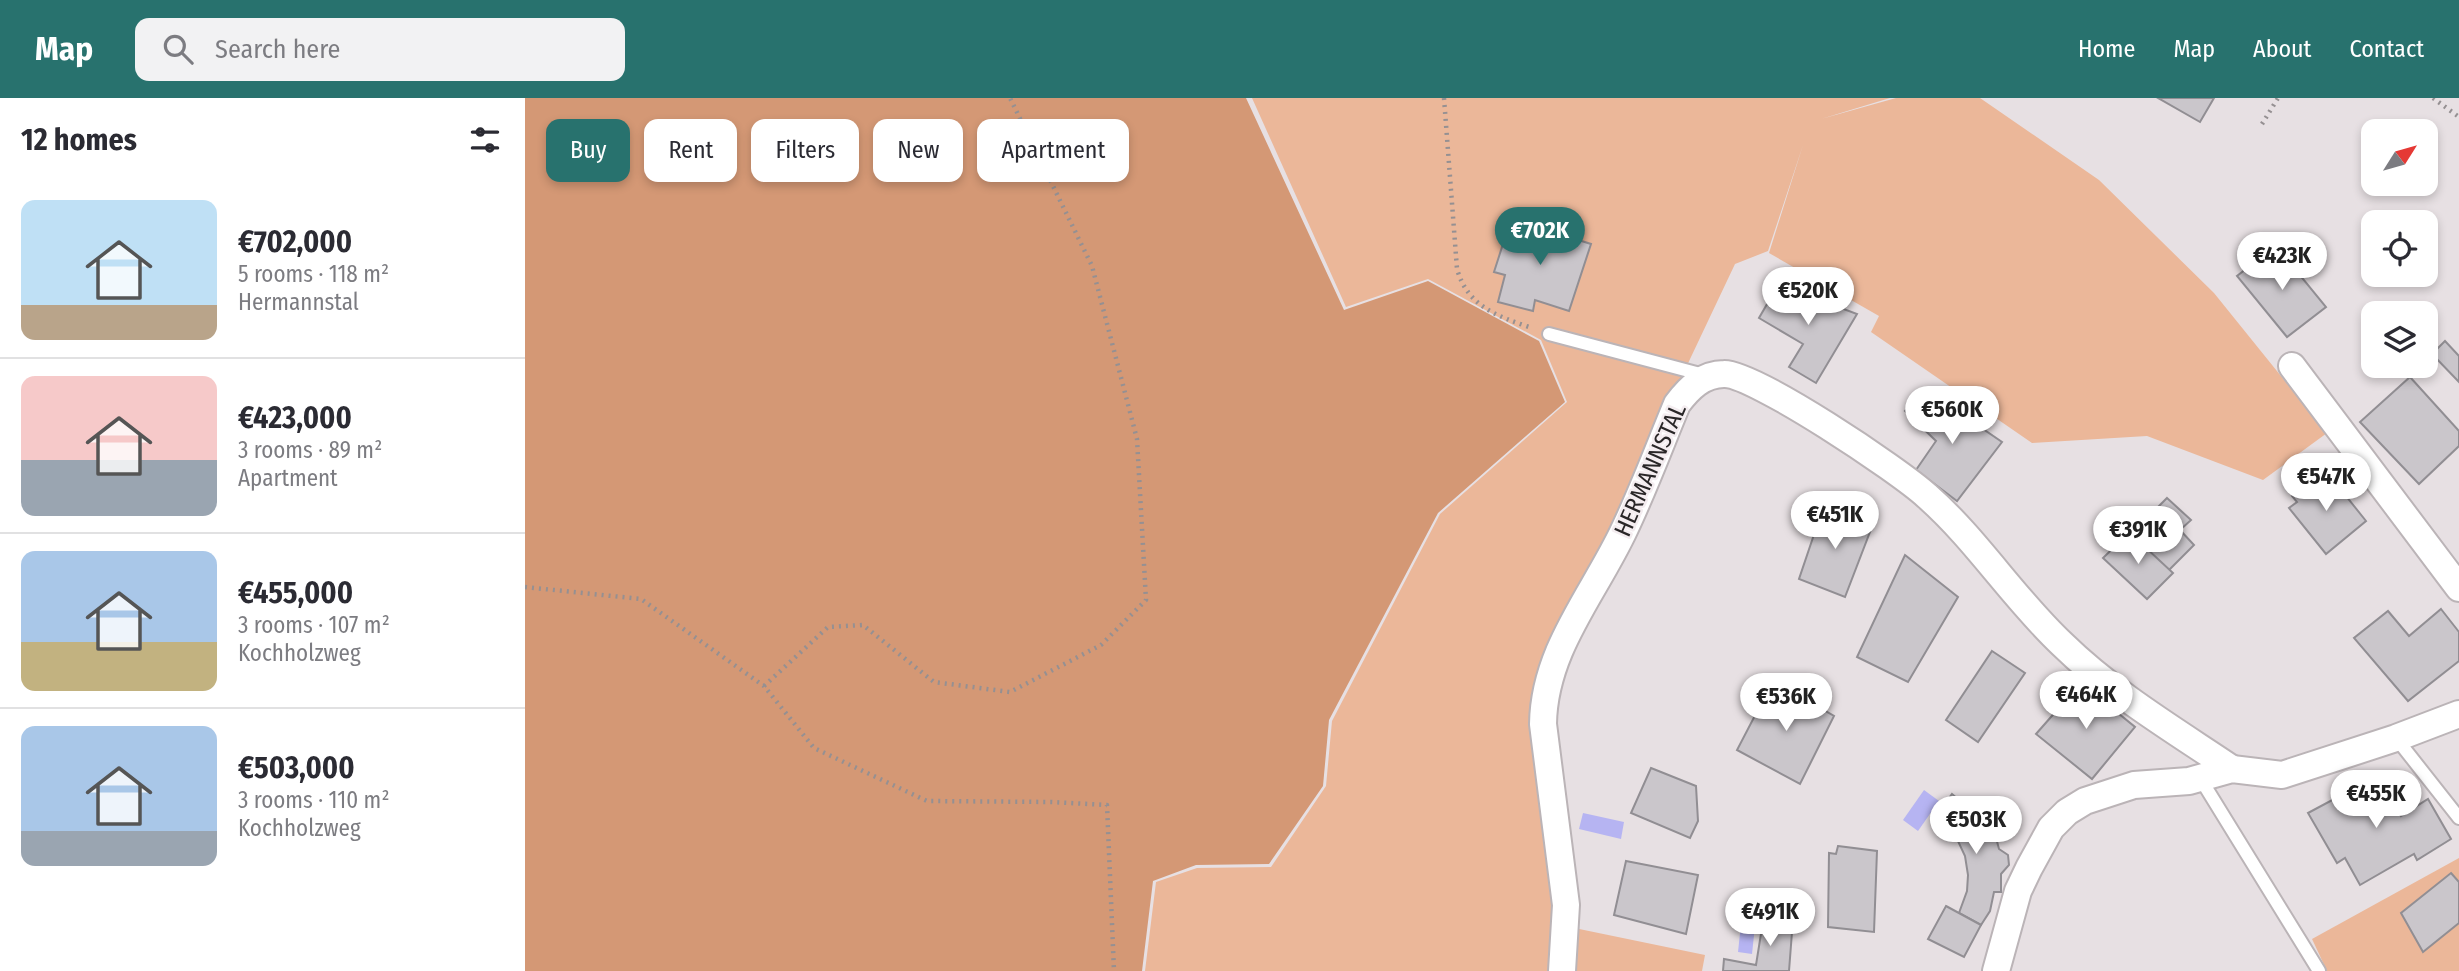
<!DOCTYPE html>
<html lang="en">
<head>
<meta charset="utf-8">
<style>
	body { margin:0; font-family:"Fira Sans Condensed",sans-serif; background:#f2f2f3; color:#2b2b33; height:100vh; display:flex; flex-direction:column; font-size:26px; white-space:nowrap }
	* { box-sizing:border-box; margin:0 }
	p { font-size:23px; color:#7c7c81 }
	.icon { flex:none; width:38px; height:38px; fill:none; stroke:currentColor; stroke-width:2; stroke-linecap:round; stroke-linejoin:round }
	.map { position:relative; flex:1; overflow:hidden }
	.details { display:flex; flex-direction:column; background:#fff; width:525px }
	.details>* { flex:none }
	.guide { position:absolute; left:21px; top:21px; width:665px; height:63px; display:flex; gap:14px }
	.needle { width:46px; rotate:53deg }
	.tools { position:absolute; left:1836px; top:21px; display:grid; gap:14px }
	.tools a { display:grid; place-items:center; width:77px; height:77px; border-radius:14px; background:#fff; box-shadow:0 4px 10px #0003; font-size:35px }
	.price { position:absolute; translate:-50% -60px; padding:0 16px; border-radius:24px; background:#fff; color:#222; font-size:23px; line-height:46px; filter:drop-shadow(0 2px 4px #0008) }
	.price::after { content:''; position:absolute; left:50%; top:42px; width:21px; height:16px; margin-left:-10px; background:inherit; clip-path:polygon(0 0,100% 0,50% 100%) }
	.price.on { background:#28726e; color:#fff }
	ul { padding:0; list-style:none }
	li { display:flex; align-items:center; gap:21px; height:175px; padding:0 21px }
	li+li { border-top:2px solid #e1e1e2 }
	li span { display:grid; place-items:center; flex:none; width:196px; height:140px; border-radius:14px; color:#555 }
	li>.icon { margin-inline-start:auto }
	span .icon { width:84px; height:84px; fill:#fffc; stroke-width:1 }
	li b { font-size:30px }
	h2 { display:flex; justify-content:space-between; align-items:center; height:84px; padding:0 21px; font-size:30px }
	.chip { padding:0 24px; border-radius:14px; background:#fff; box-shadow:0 4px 10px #0003; font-size:24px; line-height:63px }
	.chip.on { background:#28726e; color:#fff }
	header { display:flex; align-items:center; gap:42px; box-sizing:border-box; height:98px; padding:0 35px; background:#28726e; color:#fff }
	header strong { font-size:33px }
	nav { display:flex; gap:38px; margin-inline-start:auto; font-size:24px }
	.search { width:490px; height:63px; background:#f2f2f3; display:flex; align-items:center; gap:18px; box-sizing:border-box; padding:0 24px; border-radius:14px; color:#7c7c81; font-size:26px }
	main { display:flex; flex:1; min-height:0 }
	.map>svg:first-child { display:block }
	.green { fill:#ebb799 }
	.forest { fill:#d49875 }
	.water { fill:#b6b4f2 }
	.building { fill:#cac6cb; stroke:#918e93; stroke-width:2 }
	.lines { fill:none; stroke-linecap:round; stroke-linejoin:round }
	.service-casing { stroke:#bbb4b7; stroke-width:16 }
	.minor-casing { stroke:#bbb4b7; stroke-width:30 }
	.path { stroke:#959092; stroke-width:4.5; stroke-dasharray:2 5; stroke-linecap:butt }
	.service { stroke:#fff; stroke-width:12 }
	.minor { stroke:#fff; stroke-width:26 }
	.labels { text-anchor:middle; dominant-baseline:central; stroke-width:5; stroke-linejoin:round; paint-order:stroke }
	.street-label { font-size:24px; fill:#292627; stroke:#f4edf0 }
</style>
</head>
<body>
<header>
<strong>Map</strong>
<div class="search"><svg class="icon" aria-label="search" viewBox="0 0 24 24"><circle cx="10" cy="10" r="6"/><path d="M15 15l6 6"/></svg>Search here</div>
<nav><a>Home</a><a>Map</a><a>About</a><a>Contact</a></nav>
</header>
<main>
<section class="details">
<h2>12 homes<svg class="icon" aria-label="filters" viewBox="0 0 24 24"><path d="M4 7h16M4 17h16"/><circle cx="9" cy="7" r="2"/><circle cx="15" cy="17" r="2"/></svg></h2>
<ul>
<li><span style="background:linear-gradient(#bfe0f5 75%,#b9a48a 0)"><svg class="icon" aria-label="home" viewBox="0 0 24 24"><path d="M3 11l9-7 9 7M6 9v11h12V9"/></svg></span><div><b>€702,000</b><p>5 rooms · 118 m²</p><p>Hermannstal</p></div></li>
<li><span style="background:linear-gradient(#f6c9c9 60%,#9aa5b1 0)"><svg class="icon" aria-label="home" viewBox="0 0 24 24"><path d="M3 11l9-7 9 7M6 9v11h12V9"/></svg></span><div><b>€423,000</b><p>3 rooms · 89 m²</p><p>Apartment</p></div></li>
<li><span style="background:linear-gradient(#a9c7e8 65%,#c2b280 0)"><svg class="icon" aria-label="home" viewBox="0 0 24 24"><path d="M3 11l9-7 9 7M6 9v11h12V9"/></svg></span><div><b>€455,000</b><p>3 rooms · 107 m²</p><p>Kochholzweg</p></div></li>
<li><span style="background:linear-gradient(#a9c7e8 75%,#9aa5b1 0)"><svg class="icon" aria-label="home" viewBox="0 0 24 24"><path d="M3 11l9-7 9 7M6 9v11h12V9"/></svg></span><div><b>€503,000</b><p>3 rooms · 110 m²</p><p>Kochholzweg</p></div></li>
</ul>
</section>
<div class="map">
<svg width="1934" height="873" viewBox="0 0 1934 873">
	<rect width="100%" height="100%" fill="#e7e0e3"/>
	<g class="green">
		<polygon points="727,0 1365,0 1296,21 1371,0 1455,0 1574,82 1689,195 1802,335 1738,382 1622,338 1507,345 1346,234 1354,218 1244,155 1278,47 1243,153 1210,166 1157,278 1011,602 1008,649 1030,791 1030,826 1180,857 1177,873 620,873 631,784 672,770 746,769 801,688 807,623 915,416 1042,304 1016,242 903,181 821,209"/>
		<polygon points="1934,760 1934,873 1802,873 1787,841"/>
	</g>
	<polygon class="forest" points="0,0 721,0 819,212 903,183 1014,243 1040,304 913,415 804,622 798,688 744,766 671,767 628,783 617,873 0,873"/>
	<g class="water">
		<polygon points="1399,692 1414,703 1393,733 1378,722"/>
		<polygon points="1058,715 1099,724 1096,741 1054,731"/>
		<polygon points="1218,807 1232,809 1227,856 1213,854"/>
	</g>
	<g class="building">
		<polygon points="1633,0 1689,0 1675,24"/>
		<polygon points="986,121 1066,146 1044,213 1010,202 1008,213 973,204 980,177 969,174"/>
		<polygon points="1751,148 1801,209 1762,239 1712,178"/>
		<polygon points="1256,182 1284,198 1332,216 1291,285 1264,269 1278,246 1234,220"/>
		<polygon points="1920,243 1934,258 1934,284 1907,256"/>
		<polygon points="1885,279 1934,333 1934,348 1894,386 1835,324"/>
		<polygon points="1395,297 1433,314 1477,344 1432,403 1391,372 1411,343 1380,313"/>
		<polygon points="1805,378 1841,423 1801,456 1764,410 1772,404 1767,398 1793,379 1797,384"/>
		<polygon points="1642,400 1666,422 1655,432 1669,447 1643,473 1606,436"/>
		<polygon points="1299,407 1348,426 1320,499 1274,481"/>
		<polygon points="1607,432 1606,436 1648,475 1622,501 1578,460"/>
		<polygon points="1380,457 1433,499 1383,584 1332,559"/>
		<polygon points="1916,511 1934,534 1934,563 1883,603 1829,540 1863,513 1884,538"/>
		<polygon points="1467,553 1500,575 1453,644 1421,622"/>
		<polygon points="1248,583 1309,618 1275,686 1212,652"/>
		<polygon points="1556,585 1610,629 1567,681 1511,636"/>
		<polygon points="1126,670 1171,688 1173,723 1165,740 1106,715"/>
		<polygon points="1852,678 1876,718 1903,701 1926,741 1892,762 1889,756 1835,787 1820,760 1812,765 1783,715"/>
		<polygon points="1427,696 1441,708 1445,704 1459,717 1470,736 1474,751 1483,757 1484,767 1476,776 1476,794 1469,794 1465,813 1456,827 1434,815 1442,793 1443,777 1440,758 1433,743 1410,719"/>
		<polygon points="1313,748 1352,753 1349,834 1303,829 1304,755 1311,756"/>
		<polygon points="1101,763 1173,777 1161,836 1089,817"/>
		<polygon points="1926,775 1934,784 1934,825 1898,854 1876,815"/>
		<polygon points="1421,808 1456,827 1439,859 1403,841"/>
		<polygon points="1239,817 1268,821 1264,873 1198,873 1199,861 1231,867"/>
	</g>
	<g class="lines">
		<defs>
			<g id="service">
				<polyline points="1024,236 1179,277"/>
				<polyline points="1871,640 1934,720"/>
				<polyline points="1675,680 1794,873"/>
			</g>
			<g id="minor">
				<polyline points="1767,268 1934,490"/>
				<path d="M1037,873L1041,807L1018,626C1019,551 1070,495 1100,430C1119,390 1135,347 1152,306C1164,290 1178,276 1199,276C1229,275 1375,373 1402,398C1452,442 1488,500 1537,546C1587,595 1649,632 1707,671"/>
				<polyline points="1471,873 1493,793 1504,770 1526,730 1542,714 1560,703 1609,687 1664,683 1707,671 1757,677 1871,640 1934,616"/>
			</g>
		</defs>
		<use href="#service" class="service-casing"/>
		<use href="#minor" class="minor-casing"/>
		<g class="path">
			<path d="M919,0L932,171C943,209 972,218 1007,230"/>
			<polyline points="1908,0 1934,19"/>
			<polyline points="1737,26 1753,0"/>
			<polyline points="0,489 116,501 239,588 289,650 402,703 527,704 582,707 589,873"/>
			<polyline points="239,588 303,529 338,527 409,584 485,594 576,547 621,502 612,341 567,168 485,0"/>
		</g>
		<use href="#service" class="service"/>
		<use href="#minor" class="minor"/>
	</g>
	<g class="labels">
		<g class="street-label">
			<text transform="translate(1125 372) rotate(-66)">HERMANNSTAL</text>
		</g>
	</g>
</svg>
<div class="tools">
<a><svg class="needle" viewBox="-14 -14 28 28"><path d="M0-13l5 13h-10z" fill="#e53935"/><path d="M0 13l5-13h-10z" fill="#7c7c81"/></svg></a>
<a><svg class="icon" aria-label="locate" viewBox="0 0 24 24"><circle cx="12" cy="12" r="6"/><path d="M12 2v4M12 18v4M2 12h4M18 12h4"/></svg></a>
<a><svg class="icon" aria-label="layers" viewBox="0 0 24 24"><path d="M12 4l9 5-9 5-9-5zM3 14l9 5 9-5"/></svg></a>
</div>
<b class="price on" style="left:1015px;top:169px">€702K</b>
<b class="price" style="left:1757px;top:194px">€423K</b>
<b class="price" style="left:1283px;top:229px">€520K</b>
<b class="price" style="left:1427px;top:348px">€560K</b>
<b class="price" style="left:1801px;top:415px">€547K</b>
<b class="price" style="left:1310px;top:453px">€451K</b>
<b class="price" style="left:1613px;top:468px">€391K</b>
<b class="price" style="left:1561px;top:633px">€464K</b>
<b class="price" style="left:1261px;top:635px">€536K</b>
<b class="price" style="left:1851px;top:732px">€455K</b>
<b class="price" style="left:1451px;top:758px">€503K</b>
<b class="price" style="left:1245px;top:850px">€491K</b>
<div class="guide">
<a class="chip on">Buy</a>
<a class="chip">Rent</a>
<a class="chip">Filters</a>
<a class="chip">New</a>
<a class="chip">Apartment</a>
</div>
</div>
</main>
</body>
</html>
